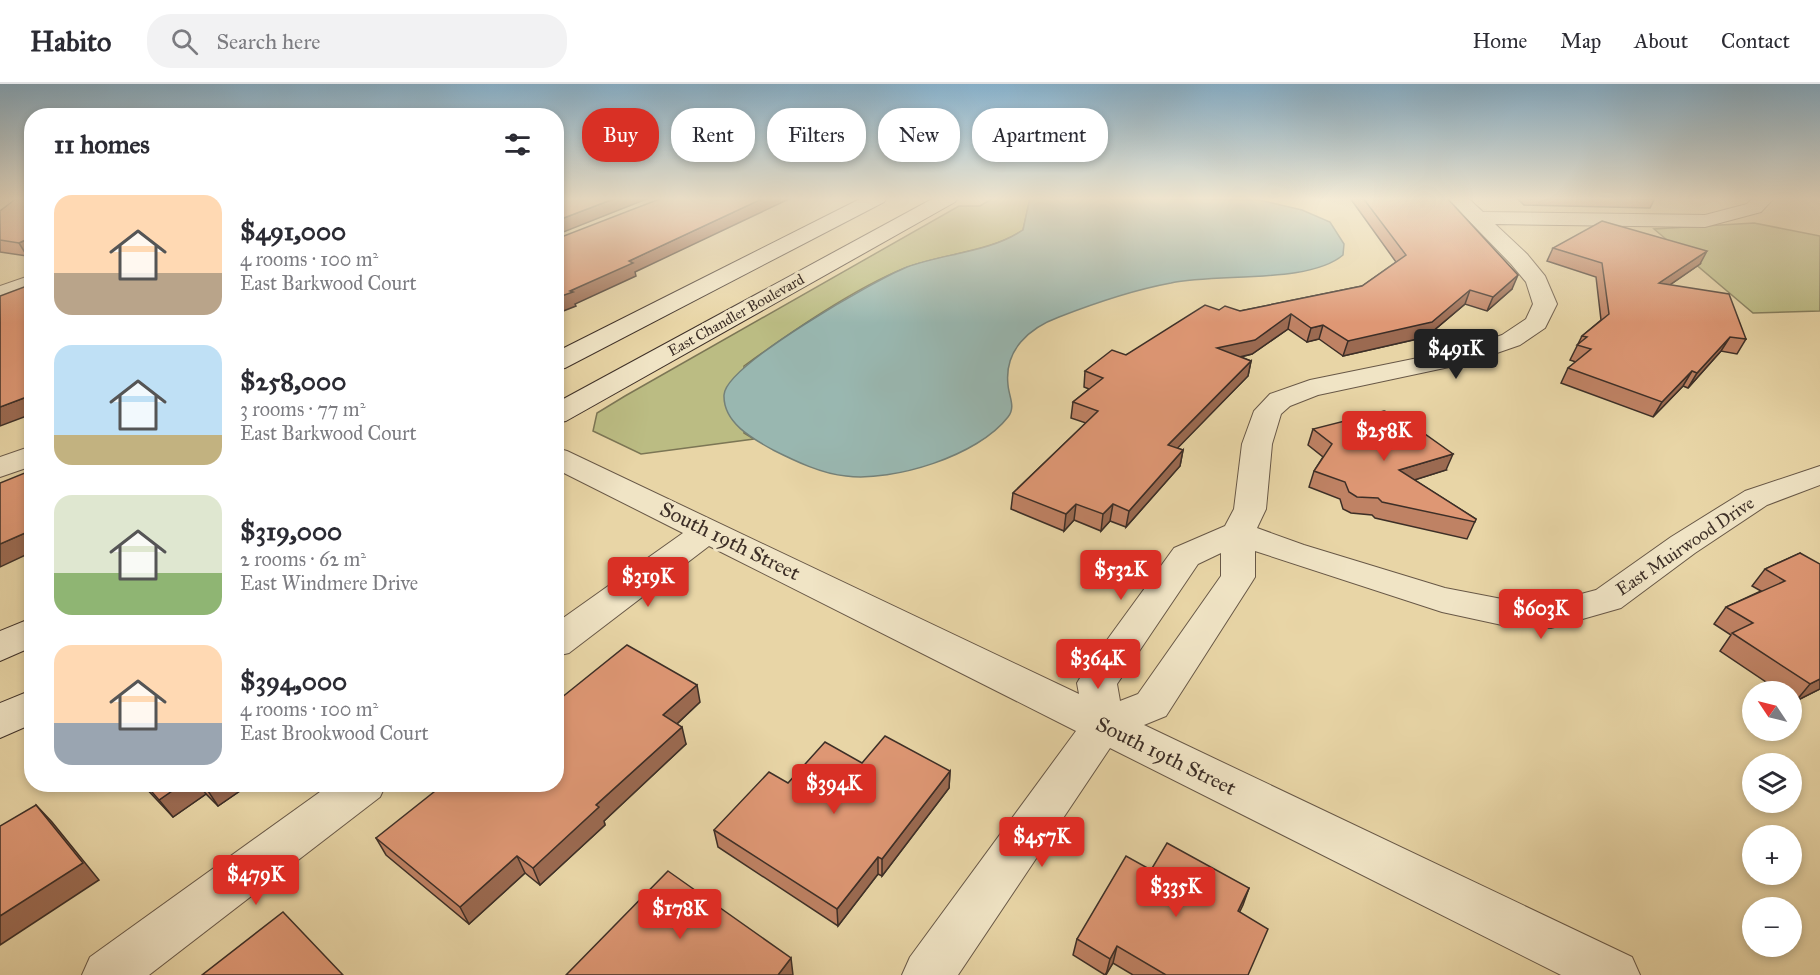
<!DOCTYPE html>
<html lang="en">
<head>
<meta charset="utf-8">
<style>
	body { margin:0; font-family:"IM FELL Great Primer",serif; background:#f2f2f3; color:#2b2b33; height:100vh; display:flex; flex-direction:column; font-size:22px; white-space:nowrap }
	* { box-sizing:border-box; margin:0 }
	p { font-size:20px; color:#7c7c81 }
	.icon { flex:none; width:33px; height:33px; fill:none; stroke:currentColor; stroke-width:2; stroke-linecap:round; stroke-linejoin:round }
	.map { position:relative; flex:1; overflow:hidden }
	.panel { position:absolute; left:24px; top:24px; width:540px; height:684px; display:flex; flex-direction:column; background:#fff; border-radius:24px; box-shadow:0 3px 9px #0003 }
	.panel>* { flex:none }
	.hud { position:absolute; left:582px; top:24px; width:570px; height:54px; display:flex; gap:12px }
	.needle { width:39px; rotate:305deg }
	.controls { position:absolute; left:1742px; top:597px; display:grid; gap:12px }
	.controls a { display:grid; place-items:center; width:60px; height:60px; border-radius:50%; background:#fff; box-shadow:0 3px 9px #0003; font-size:30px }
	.price { position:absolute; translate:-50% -51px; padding:0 14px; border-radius:6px; background:#d93025; color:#fff; font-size:20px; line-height:39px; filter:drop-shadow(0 2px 3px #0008) }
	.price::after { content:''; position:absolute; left:50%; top:36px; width:18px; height:14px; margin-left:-9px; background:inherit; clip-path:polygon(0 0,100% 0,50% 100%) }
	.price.current { background:#222; color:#fff }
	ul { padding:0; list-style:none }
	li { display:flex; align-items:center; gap:18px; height:150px; padding:0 30px }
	li span { display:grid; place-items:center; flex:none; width:168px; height:120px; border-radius:18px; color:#555 }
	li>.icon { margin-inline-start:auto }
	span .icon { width:72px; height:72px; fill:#fffc; stroke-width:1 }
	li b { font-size:26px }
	h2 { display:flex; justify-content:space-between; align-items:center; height:72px; padding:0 30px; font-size:26px }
	.tag { padding:0 21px; border-radius:24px; background:#fff; box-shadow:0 3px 9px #0003; font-size:21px; line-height:54px }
	.tag.current { background:#d93025; color:#fff }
	header { display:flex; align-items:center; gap:36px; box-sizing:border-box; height:84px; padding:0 30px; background:#fff; border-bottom:2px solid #e1e1e2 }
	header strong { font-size:28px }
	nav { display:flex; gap:33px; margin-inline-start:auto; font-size:21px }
	.search { width:420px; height:54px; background:#f2f2f3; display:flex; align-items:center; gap:15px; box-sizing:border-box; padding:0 21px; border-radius:24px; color:#7c7c81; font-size:22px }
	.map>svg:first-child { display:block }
	.green { fill:#bbbc83; stroke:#7c7655; stroke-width:1.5 }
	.water { fill:#99b7b0; stroke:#748179; stroke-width:1.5 }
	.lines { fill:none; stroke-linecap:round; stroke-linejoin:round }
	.minor-casing { stroke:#685847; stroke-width:2 }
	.secondary-casing { stroke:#3d2f27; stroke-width:2 }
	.minor { fill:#f0e4c5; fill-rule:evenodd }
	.secondary { fill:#f0e4c5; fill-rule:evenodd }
	.wall { fill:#bf8264; stroke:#3d2f27; stroke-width:1.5 }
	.shaded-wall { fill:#9b6a51; stroke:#3d2f27; stroke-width:1.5 }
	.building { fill:#de9774; stroke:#3d2f27; stroke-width:1.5 }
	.labels { text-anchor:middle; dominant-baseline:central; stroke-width:6; stroke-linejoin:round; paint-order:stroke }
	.far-street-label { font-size:15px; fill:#3d2f27; stroke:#f0e4c5 }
	.street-label { font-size:18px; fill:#3d2f27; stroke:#f0e4c5 }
	.near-street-label { font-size:21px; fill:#3d2f27; stroke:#f0e4c5 }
</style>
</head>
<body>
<header>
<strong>Habito</strong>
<div class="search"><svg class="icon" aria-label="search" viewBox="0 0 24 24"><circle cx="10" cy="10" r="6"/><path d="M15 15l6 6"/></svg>Search here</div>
<nav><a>Home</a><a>Map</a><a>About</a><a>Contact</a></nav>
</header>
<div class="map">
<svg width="1820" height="891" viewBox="0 0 1820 891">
	<rect width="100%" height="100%" fill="#e8d5a6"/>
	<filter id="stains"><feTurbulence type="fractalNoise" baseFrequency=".00333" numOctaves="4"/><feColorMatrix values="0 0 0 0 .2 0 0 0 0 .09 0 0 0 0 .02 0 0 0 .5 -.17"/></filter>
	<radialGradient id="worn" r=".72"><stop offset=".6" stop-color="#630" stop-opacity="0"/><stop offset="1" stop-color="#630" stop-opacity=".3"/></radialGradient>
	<g class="green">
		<path d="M993,114H1030L1023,146C988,169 943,169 905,184C853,205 790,249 744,282V349L754,355L641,370L593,347L597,329L625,312L959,122H980Z"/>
		<polygon points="1754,139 1820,152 1820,227 1753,229 1654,145"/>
	</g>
	<path class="water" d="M1030,114L1259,116L1302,126L1330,138L1344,160L1343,171C1309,200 1218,189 1171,199C1133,206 1095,219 1059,233C1029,244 1004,266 1008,301C1009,313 1016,323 1008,333C978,372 893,398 846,392C822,390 795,377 773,366C753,355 723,339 724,311C725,281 877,195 907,183C945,169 989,169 1023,146Z"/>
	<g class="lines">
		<defs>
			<g id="minor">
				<path d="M1447,114H1468L1483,128L1705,131L1747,120L1753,114H1774L1761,128L1705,143L1495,140L1527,170L1545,192L1557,220L1545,244L1520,261L1468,279L1318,311L1290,322L1281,330L1272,360L1266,425L1257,444L1304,461L1445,504L1502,515L1551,518L1596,506L1671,453L1745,407L1820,382V401L1767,421L1695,469L1621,524L1551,544L1502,541L1442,528L1255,467V493L1250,501L1166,632L1144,641L1632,873L1640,891H1561L1110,664L958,891H902L910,873L1076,647L709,462L569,569L556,572V539L683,449L556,385V364L567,367L1079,610L1077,599L1083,589L1174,464L1225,442L1234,425L1242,360L1254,327L1270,310L1310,296L1462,265L1502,251L1526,235L1533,220L1526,198L1511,180ZM1221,469V492L1138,610L1120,617L1117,600L1198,480Z"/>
				<polygon points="32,191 32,206 0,217 0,202"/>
				<polygon points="32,362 32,382 0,393 0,373"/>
				<polygon points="331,700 386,700 380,713 149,891 82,891 90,873"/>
			</g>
			<g id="secondary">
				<polygon points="862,114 887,114 884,118 565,284 556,286 556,268"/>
				<polygon points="934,114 958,114 955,118 566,337 556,339 556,319"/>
				<polygon points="32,534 32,563 0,577 0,547"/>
				<polygon points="32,606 32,640 0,654 0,619"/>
			</g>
		</defs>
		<use href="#minor" class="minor-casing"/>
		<use href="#secondary" class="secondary-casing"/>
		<use href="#minor" class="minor"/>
		<use href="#secondary" class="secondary"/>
	</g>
	<g class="wall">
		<polygon points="32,114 32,170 27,172 0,168 0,127"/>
		<polygon points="1350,114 1447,114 1512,205 1487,227 1465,220 1426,253 1343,272 1319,255 1307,258 1288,245 1252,270 1241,273 1251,277 1248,292 1177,364 1183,366 1180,382 1126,443 1110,437 1101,447 1074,436 1064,447 1011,425 1013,409 1086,339 1071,334 1073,318 1089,305 1084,303 1085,287 1126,271 1219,226 1240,227 1362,202 1396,178"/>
		<polygon points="1517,114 1655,114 1650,124 1524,121"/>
		<polygon points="1553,164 1700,180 1670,201 1746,255 1737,270 1721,267 1688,304 1683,302 1653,333 1561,299 1568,284 1576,278 1570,276 1582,252 1601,236 1596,193 1547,177"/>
		<polygon points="1313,345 1446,386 1414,396 1476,435 1467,455 1375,434 1372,431 1351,429 1343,425 1340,415 1309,403 1314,387 1323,373 1308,361"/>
		<polygon points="1800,469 1820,605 1796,617 1791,614 1791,608 1781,608 1720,567 1731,551 1714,540 1726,523 1761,507 1752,502 1765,485"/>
		<polygon points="700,618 677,640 686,660 604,737 605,741 540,801 525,789 469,840 386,771 376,754 556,700"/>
		<polygon points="862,679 950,687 949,704 882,792 878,790 838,842 718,763 714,746 788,699"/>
		<polygon points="142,700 250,700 218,722 206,710 173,733"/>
		<polygon points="1151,786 1249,804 1239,828 1248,891 1133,891 1113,879 1105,891 1073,871 1077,855"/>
	</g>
	<g class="shaded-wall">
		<polygon points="616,114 649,114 556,151 556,137"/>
		<polygon points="764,114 791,114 635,188 636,192 575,220 576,222 556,230 556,214 570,207 629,177"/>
		<polygon points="32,153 32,170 27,172 19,159"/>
		<polygon points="1707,167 1700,180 1652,213 1659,199"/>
		<polygon points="1518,191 1512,205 1487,227 1493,213"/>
		<polygon points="1470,206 1465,220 1426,253 1343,272 1348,257"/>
		<polygon points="1291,230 1288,245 1252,270 1214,279 1217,264"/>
		<polygon points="1323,241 1319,255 1307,258 1311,244"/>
		<polygon points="1730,253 1721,267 1688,304 1697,289"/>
		<polygon points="1251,277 1248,292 1165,377 1168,361"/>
		<polygon points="1692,287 1683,302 1653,333 1662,318"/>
		<polygon points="32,311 32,330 0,342 0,323"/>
		<polygon points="1183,366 1180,382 1126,443 1129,427"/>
		<polygon points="1453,370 1446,386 1392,403 1399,386"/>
		<polygon points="1076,420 1074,436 1064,447 1066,430"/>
		<polygon points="1113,420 1110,437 1101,447 1103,430"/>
		<polygon points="32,446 32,468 0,483 0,460"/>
		<polygon points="1820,595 1820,605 1796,617 1810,600"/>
		<polygon points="697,601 700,618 667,649 663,631"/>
		<polygon points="682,643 686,660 604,737 605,741 540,801 533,784 596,721"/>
		<polygon points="950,687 949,704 882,792 882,775"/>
		<polygon points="182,700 199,700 206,710 173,733 159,716"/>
		<polygon points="212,700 250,700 218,722 206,704"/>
		<polygon points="36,721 52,738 99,796 0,861 0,832"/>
		<polygon points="517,772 525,789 469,840 460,823"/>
		<polygon points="878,773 878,790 838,842 837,825"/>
		<polygon points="1249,804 1243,821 1232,844 1238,827"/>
		<polygon points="1117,862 1113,879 1106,891 1110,875"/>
		<polygon points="791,874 793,891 778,891"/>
	</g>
	<g class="building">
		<polygon points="17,114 32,114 32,153 19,159 0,156 0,127"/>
		<polygon points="556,114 616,114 556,137"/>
		<polygon points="662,114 764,114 629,177 633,179 570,207 573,208 556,214 556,155"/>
		<polygon points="1363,114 1447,114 1518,191 1493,213 1470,206 1432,238 1348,257 1323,241 1311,244 1291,230 1255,256 1217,264 1251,277 1168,361 1183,366 1129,427 1113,420 1103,430 1076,420 1066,430 1013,409 1098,327 1073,318 1103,294 1085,287 1112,266 1126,271 1205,221 1219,226 1225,222 1240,227 1362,202 1406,171"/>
		<polygon points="1602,137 1707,167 1659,199 1729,210 1746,255 1730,253 1697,289 1692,287 1662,318 1568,284 1591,265 1577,261 1587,253 1582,252 1609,230 1602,179 1553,164"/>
		<polygon points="32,200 32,311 0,323 0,212"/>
		<polygon points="1384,327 1401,333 1453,370 1399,386 1476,435 1475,438 1382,418 1378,414 1357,413 1349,408 1345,398 1314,387 1332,360 1313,345"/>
		<polygon points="32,386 32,446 0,460 0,399"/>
		<polygon points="1800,469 1820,480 1820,595 1810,600 1732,549 1753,539 1726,523 1785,497 1765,485"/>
		<polygon points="627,561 697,601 663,631 682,643 596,721 599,723 533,784 517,772 460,823 376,754 444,700 556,700 556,618"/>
		<polygon points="885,652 950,687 882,775 878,773 837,825 714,746 769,688 788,699 825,658 862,679"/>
		<polygon points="145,700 182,700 159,716"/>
		<polygon points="201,700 212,700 206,704"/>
		<polygon points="36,721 83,779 0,832 0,742"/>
		<polygon points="1167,759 1249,804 1238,827 1268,845 1248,891 1166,891 1117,862 1110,875 1077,855 1126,772 1151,786"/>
		<polygon points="668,787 791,874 778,891 566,891"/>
		<polygon points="283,828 343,891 202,891"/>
	</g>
	<linearGradient id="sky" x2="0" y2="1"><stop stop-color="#88b5d2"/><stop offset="0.48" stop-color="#f5ecd7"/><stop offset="1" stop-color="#f5ecd7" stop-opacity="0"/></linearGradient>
	<rect width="1820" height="239" fill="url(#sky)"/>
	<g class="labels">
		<g class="far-street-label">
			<text transform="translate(736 231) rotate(-29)">East Chandler Boulevard</text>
		</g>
		<g class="street-label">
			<text transform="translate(1685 462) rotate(-34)">East Muirwood Drive</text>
		</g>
		<g class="near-street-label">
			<text transform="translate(730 457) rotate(26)">South 19th Street</text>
			<text transform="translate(1166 672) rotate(26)">South 19th Street</text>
		</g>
	</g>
	<rect width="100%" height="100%" filter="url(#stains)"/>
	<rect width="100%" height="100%" fill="url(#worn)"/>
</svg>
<div class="controls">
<a><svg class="needle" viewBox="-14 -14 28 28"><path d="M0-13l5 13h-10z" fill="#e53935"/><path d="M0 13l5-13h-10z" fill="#7c7c81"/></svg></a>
<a><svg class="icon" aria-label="layers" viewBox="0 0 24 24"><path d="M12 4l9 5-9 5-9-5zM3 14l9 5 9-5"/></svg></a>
<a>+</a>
<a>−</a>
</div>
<b class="price current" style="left:1456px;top:296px">$491K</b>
<b class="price" style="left:1384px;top:378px">$258K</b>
<b class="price" style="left:1121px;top:517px">$532K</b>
<b class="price" style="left:648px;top:524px">$319K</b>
<b class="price" style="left:1541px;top:556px">$603K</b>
<b class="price" style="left:1098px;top:606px">$364K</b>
<b class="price" style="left:834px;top:731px">$394K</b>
<b class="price" style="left:1042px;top:784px">$457K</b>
<b class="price" style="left:256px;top:822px">$479K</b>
<b class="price" style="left:1176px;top:834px">$335K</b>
<b class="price" style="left:680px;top:856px">$178K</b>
<div class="hud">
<a class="tag current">Buy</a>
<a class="tag">Rent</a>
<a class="tag">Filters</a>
<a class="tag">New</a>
<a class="tag">Apartment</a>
</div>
<section class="panel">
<h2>11 homes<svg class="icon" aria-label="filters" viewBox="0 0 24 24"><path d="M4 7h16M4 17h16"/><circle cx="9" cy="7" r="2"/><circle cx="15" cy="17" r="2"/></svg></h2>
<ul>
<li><span style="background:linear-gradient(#ffd9b3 65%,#b9a48a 0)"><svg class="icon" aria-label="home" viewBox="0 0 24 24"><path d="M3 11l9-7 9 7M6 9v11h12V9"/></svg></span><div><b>$491,000</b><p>4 rooms · 100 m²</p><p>East Barkwood Court</p></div></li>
<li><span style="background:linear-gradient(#bfe0f5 75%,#c2b280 0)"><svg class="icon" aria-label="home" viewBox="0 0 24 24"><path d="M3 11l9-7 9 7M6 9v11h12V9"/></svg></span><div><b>$258,000</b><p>3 rooms · 77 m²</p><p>East Barkwood Court</p></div></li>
<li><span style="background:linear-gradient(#dfe7d0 65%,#8fb573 0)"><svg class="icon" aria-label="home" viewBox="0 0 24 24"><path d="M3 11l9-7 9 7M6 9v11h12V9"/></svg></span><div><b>$319,000</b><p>2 rooms · 62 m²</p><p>East Windmere Drive</p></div></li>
<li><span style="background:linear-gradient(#ffd9b3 65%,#9aa5b1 0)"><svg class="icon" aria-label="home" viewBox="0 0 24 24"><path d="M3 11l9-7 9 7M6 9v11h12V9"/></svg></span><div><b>$394,000</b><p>4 rooms · 100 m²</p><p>East Brookwood Court</p></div></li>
</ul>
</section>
</div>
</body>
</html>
